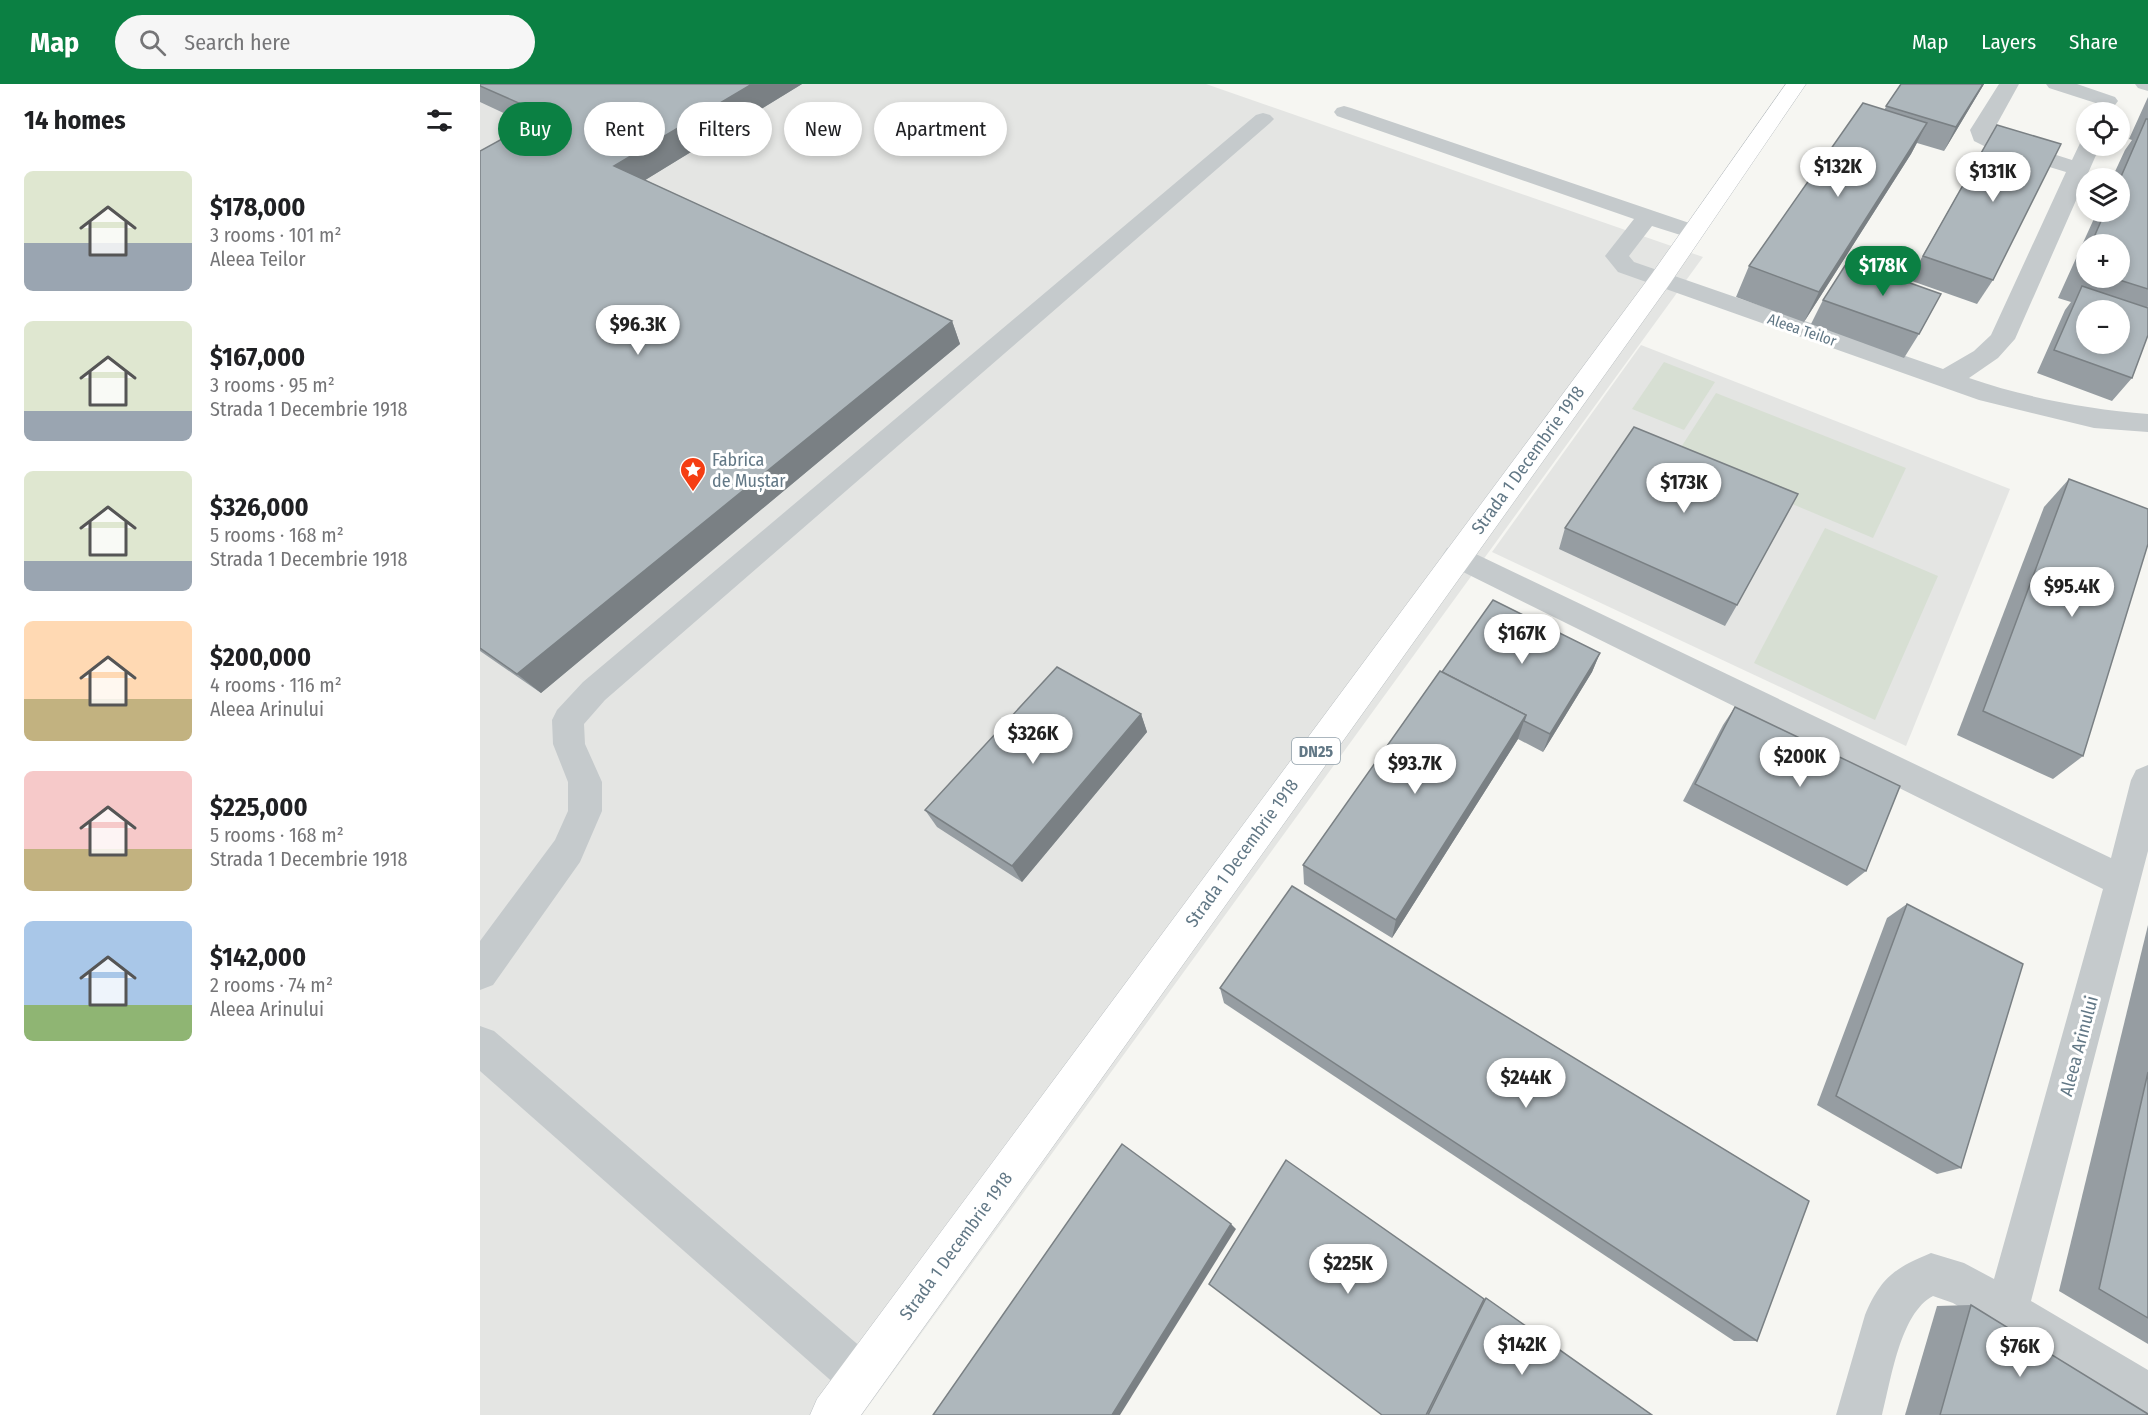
<!DOCTYPE html>
<html lang="en">
<head>
<meta charset="utf-8">
<style>
	body { margin:0; font-family:"Fira Sans Condensed",sans-serif; background:#f6f6f6; color:#202124; height:100vh; display:flex; flex-direction:column; font-size:22px; white-space:nowrap }
	* { box-sizing:border-box; margin:0 }
	p { font-size:20px; color:#757577 }
	.icon { flex:none; width:33px; height:33px; fill:none; stroke:currentColor; stroke-width:2; stroke-linecap:round; stroke-linejoin:round }
	.map { position:relative; flex:1; overflow:hidden }
	.drawer { display:flex; flex-direction:column; background:#fff; width:480px }
	.drawer>* { flex:none }
	.guide { position:absolute; left:18px; top:18px; width:570px; height:54px; display:flex; gap:12px }
	.buttons { position:absolute; left:1596px; top:18px; display:grid; gap:12px }
	.buttons a { display:grid; place-items:center; width:54px; height:54px; border-radius:50%; background:#fff; box-shadow:0 3px 9px #0003; font-size:30px }
	.price { position:absolute; translate:-50% -51px; padding:0 14px; border-radius:21px; background:#fff; color:#222; font-size:20px; line-height:39px; filter:drop-shadow(0 2px 3px #0008) }
	.price::after { content:''; position:absolute; left:50%; top:36px; width:18px; height:14px; margin-left:-9px; background:inherit; clip-path:polygon(0 0,100% 0,50% 100%) }
	.price.selected { background:#0b8043; color:#fff }
	ul { padding:0; list-style:none }
	li { display:flex; align-items:center; gap:18px; height:150px; padding:0 24px }
	li span { display:grid; place-items:center; flex:none; width:168px; height:120px; border-radius:9px; color:#555 }
	li>.icon { margin-inline-start:auto }
	span .icon { width:72px; height:72px; fill:#fffc; stroke-width:1 }
	li b { font-size:26px }
	h2 { display:flex; justify-content:space-between; align-items:center; height:72px; padding:0 24px; font-size:26px }
	.tag { padding:0 21px; border-radius:27px; background:#fff; box-shadow:0 3px 9px #0003; font-size:21px; line-height:54px }
	.tag.selected { background:#0b8043; color:#fff }
	header { display:flex; align-items:center; gap:36px; box-sizing:border-box; height:84px; padding:0 30px; background:#0b8043; color:#fff }
	header strong { font-size:28px }
	nav { display:flex; gap:33px; margin-inline-start:auto; font-size:21px }
	.search { width:420px; height:54px; background:#f6f6f6; display:flex; align-items:center; gap:15px; box-sizing:border-box; padding:0 21px; border-radius:33px; color:#757577; font-size:22px }
	main { display:flex; flex:1; min-height:0 }
	.map>svg:first-child { display:block }
	.built { fill:#e4e5e3 }
	.green { fill:#d7dfd3 }
	.lines { fill:none; stroke-linecap:round; stroke-linejoin:round }
	.major-casing { stroke:#b8bdc0; stroke-width:1 }
	.minor { fill:#c5cacc; fill-rule:evenodd }
	.major { fill:#fff; fill-rule:evenodd }
	.wall { fill:#969da2; fill-rule:evenodd }
	.shaded-wall { fill:#7a8084 }
	.building { fill:#aeb7bc; stroke:#7a8084; stroke-width:1.5; fill-rule:evenodd }
	.labels { text-anchor:middle; dominant-baseline:central; stroke-width:6; stroke-linejoin:round; paint-order:stroke }
	.far-street-label { font-size:15px; fill:#627886; stroke:#fff }
	.shield { fill:#fff; stroke:#91a0aa; stroke-width:1.5 }
	.shield-label { font-size:16px; font-weight:bold; fill:#627886 }
	.poi-label { font-size:18px; fill:#627886; stroke:#fff; text-anchor:start }
	.street-label { font-size:18px; fill:#627886; stroke:#fff }
</style>
</head>
<body>
<header>
<strong>Map</strong>
<div class="search"><svg class="icon" aria-label="search" viewBox="0 0 24 24"><circle cx="10" cy="10" r="6"/><path d="M15 15l6 6"/></svg>Search here</div>
<nav><a>Map</a><a>Layers</a><a>Share</a></nav>
</header>
<main>
<section class="drawer">
<h2>14 homes<svg class="icon" aria-label="filters" viewBox="0 0 24 24"><path d="M4 7h16M4 17h16"/><circle cx="9" cy="7" r="2"/><circle cx="15" cy="17" r="2"/></svg></h2>
<ul>
<li><span style="background:linear-gradient(#dfe7d0 60%,#9aa5b1 0)"><svg class="icon" aria-label="home" viewBox="0 0 24 24"><path d="M3 11l9-7 9 7M6 9v11h12V9"/></svg></span><div><b>$178,000</b><p>3 rooms · 101 m²</p><p>Aleea Teilor</p></div></li>
<li><span style="background:linear-gradient(#dfe7d0 75%,#9aa5b1 0)"><svg class="icon" aria-label="home" viewBox="0 0 24 24"><path d="M3 11l9-7 9 7M6 9v11h12V9"/></svg></span><div><b>$167,000</b><p>3 rooms · 95 m²</p><p>Strada 1 Decembrie 1918</p></div></li>
<li><span style="background:linear-gradient(#dfe7d0 75%,#9aa5b1 0)"><svg class="icon" aria-label="home" viewBox="0 0 24 24"><path d="M3 11l9-7 9 7M6 9v11h12V9"/></svg></span><div><b>$326,000</b><p>5 rooms · 168 m²</p><p>Strada 1 Decembrie 1918</p></div></li>
<li><span style="background:linear-gradient(#ffd9b3 65%,#c2b280 0)"><svg class="icon" aria-label="home" viewBox="0 0 24 24"><path d="M3 11l9-7 9 7M6 9v11h12V9"/></svg></span><div><b>$200,000</b><p>4 rooms · 116 m²</p><p>Aleea Arinului</p></div></li>
<li><span style="background:linear-gradient(#f6c9c9 65%,#c2b280 0)"><svg class="icon" aria-label="home" viewBox="0 0 24 24"><path d="M3 11l9-7 9 7M6 9v11h12V9"/></svg></span><div><b>$225,000</b><p>5 rooms · 168 m²</p><p>Strada 1 Decembrie 1918</p></div></li>
<li><span style="background:linear-gradient(#a9c7e8 70%,#8fb573 0)"><svg class="icon" aria-label="home" viewBox="0 0 24 24"><path d="M3 11l9-7 9 7M6 9v11h12V9"/></svg></span><div><b>$142,000</b><p>2 rooms · 74 m²</p><p>Aleea Arinului</p></div></li>
</ul>
</section>
<div class="map">
<svg width="1668" height="1331" viewBox="0 0 1668 1331">
	<rect width="100%" height="100%" fill="#f6f6f2"/>
	<g class="built">
		<polygon points="0,0 726,0 1223,173 382,1331 0,1331"/>
		<polygon points="1161,261 1530,405 1426,662 1012,468"/>
	</g>
	<g class="green">
		<polygon points="1184,278 1235,298 1204,346 1152,325"/>
		<polygon points="1236,309 1426,384 1393,454 1196,371"/>
		<polygon points="1345,444 1458,492 1395,636 1274,579"/>
	</g>
	<g class="lines">
		<defs>
			<polygon id="major" points="1306,0 1326,0 1189,201 381,1331 330,1331 337,1315 1171,191"/>
		</defs>
		<use href="#major" class="major-casing"/>
		<g class="minor">
			<path d="M1519,0H1539L1512,49L1526,55L1592,76L1601,57L1606,56V62H1620L1535,255L1518,274L1489,294C1547,314 1607,325 1668,330V348L1614,344L1499,316L1138,188L1125,172L1154,135L857,32L854,28L857,24L864,22L871,24L1221,143L1225,148L1221,153L1213,155L1172,142L1149,172L1154,178L1463,285L1494,267L1511,251L1586,88L1510,65L1494,57L1490,46Z"/>
			<polygon points="1566,0 1597,0 1635,13 1638,17 1635,21 1628,23 1569,4"/>
			<polygon points="1655,0 1668,0 1668,7 1658,4"/>
			<polygon points="783,29 790,31 794,35 790,39 125,616 104,640 105,660 122,698 122,727 100,778 13,901 0,906 0,857 75,756 88,727 88,698 73,660 72,636 77,626 103,598 776,31"/>
			<path d="M977,461L1631,774L1651,696L1656,686L1668,681V767L1551,1217L1668,1286V1331L1652,1328L1473,1219L1453,1212C1420,1229 1411,1297 1402,1331H1356L1385,1231C1401,1193 1415,1184 1451,1169L1484,1179L1514,1195L1623,805L967,480L962,472L967,464Z"/>
			<polygon points="0,942 14,947 397,1277 403,1293 397,1309 381,1315 365,1309 0,987"/>
		</g>
		<use href="#major" class="major"/>
	</g>
	<g class="wall">
		<polygon points="0,0 322,0 165,96 472,237 480,260 61,609 0,567 0,67 49,41 0,18"/>
		<polygon points="1421,0 1504,0 1464,67 1437,59 1431,70 1324,238 1256,213 1269,182 1404,26"/>
		<path d="M1668,13V222L1652,294L1632,317L1557,289L1585,226L1591,218L1578,214L1617,128H1640V94H1632L1645,66L1652,56L1649,55ZM1606,160H1640V194H1606Z"/>
		<polygon points="1517,41 1513,196 1497,220 1429,196"/>
		<polygon points="1343,216 1439,250 1424,274 1331,240"/>
		<polygon points="1589,395 1603,672 1573,695 1477,651 1564,423"/>
		<polygon points="1085,444 1257,521 1245,542 1079,465"/>
		<polygon points="1120,569 1112,588 1063,668 1038,655 912,854 824,800 823,781 962,588"/>
		<polygon points="1255,623 1386,787 1367,802 1203,717 1243,641"/>
		<polygon points="661,630 667,648 542,798 457,743 445,726"/>
		<polygon points="1427,820 1481,1084 1457,1090 1337,1021 1407,834"/>
		<polygon points="1668,841 1668,1260 1579,1207"/>
		<polygon points="740,904 1277,1257 1254,1257 744,919"/>
		<polygon points="1006,1214 1172,1331 902,1331 1004,1215"/>
		<polygon points="1491,1221 1668,1331 1425,1331 1457,1222"/>
	</g>
	<g class="shaded-wall">
		<polygon points="272,0 322,0 149,106 134,82"/>
		<polygon points="1503,0 1504,0 1464,67 1476,43"/>
		<polygon points="1447,39 1431,70 1324,238 1339,208"/>
		<polygon points="472,237 480,260 61,609 37,590"/>
		<polygon points="1120,569 1112,588 1063,668 1070,650"/>
		<polygon points="661,630 667,648 542,798 532,782"/>
		<polygon points="1046,631 1038,655 912,854 916,836"/>
		<polygon points="751,1140 756,1145 640,1331 632,1331"/>
	</g>
	<g class="building">
		<polygon points="0,0 272,0 134,82 472,237 37,590 0,564 0,67 66,31 0,2"/>
		<polygon points="1421,0 1503,0 1476,43 1406,22"/>
		<polygon points="1383,19 1447,39 1339,208 1269,182"/>
		<polygon points="1666,35 1668,35 1668,205 1633,194 1640,194 1640,160 1611,160 1625,128 1640,128 1640,95"/>
		<polygon points="1517,41 1581,60 1513,196 1443,172"/>
		<polygon points="1606,170 1606,185 1601,183"/>
		<polygon points="1368,177 1461,210 1439,250 1343,216"/>
		<path d="M1602,202L1668,224V251L1652,294L1574,266ZM1606,226H1640V260H1606Z"/>
		<polygon points="1154,343 1318,410 1257,521 1085,444"/>
		<polygon points="1589,395 1668,425 1668,460 1603,672 1503,627"/>
		<polygon points="1013,516 1120,569 1070,650 1044,637 1046,631 962,588"/>
		<polygon points="577,583 661,630 532,782 445,726"/>
		<polygon points="960,587 1046,631 916,836 823,781"/>
		<polygon points="1255,623 1420,702 1386,787 1215,700"/>
		<polygon points="812,802 1329,1117 1277,1257 740,904"/>
		<polygon points="1427,820 1543,880 1481,1084 1356,1012"/>
		<polygon points="1668,988 1668,1234 1619,1205"/>
		<polygon points="642,1060 751,1140 632,1331 453,1331"/>
		<polygon points="806,1076 1004,1215 946,1331 902,1331 729,1200"/>
		<polygon points="1006,1214 1172,1331 948,1331"/>
		<polygon points="1491,1221 1668,1330 1668,1331 1460,1331"/>
	</g>
	<defs>
		<symbol id="sight-pin" viewBox="-11 -11 22 30"><path d="M0 17L-7.5 6A9.5 9.5 0 1 1 7.5 6Z" fill="#f53e13" stroke="#fff"/><path d="M0-6L1.8-2.2L6-1.7L2.9 1.2L3.7 5.4L0 3.3L-3.7 5.4L-2.9 1.2L-6-1.7L-1.8-2.2Z" fill="#fff"/></symbol>
	</defs>
	<g fill-rule="evenodd">
		<use href="#sight-pin" x="198" y="371" width="30" height="40"/>
	</g>
	<g class="labels">
		<g class="far-street-label">
			<text transform="translate(1322 246) rotate(19)">Aleea Teilor</text>
		</g>
		<rect class="shield" x="812" y="654" width="48" height="26" rx="4.5"/>
		<g class="shield-label">
			<text x="836" y="667">DN25</text>
		</g>
		<g class="poi-label">
			<text x="232" y="376">Fabrica<tspan x="232" dy="21">de Muștar</tspan></text>
		</g>
		<g class="street-label">
			<text transform="translate(1048 376) rotate(-54)">Strada 1 Decembrie 1918</text>
			<text transform="translate(762 769) rotate(-54)">Strada 1 Decembrie 1918</text>
			<text transform="translate(1599 962) rotate(-75)">Aleea Arinului</text>
			<text transform="translate(476 1162) rotate(-54)">Strada 1 Decembrie 1918</text>
		</g>
	</g>
</svg>
<div class="buttons">
<a><svg class="icon" aria-label="locate" viewBox="0 0 24 24"><circle cx="12" cy="12" r="6"/><path d="M12 2v4M12 18v4M2 12h4M18 12h4"/></svg></a>
<a><svg class="icon" aria-label="layers" viewBox="0 0 24 24"><path d="M12 4l9 5-9 5-9-5zM3 14l9 5 9-5"/></svg></a>
<a>+</a>
<a>−</a>
</div>
<b class="price" style="left:1358px;top:114px">$132K</b>
<b class="price" style="left:1513px;top:119px">$131K</b>
<b class="price selected" style="left:1403px;top:213px">$178K</b>
<b class="price" style="left:158px;top:272px">$96.3K</b>
<b class="price" style="left:1204px;top:430px">$173K</b>
<b class="price" style="left:1592px;top:534px">$95.4K</b>
<b class="price" style="left:1042px;top:581px">$167K</b>
<b class="price" style="left:553px;top:681px">$326K</b>
<b class="price" style="left:1320px;top:704px">$200K</b>
<b class="price" style="left:935px;top:711px">$93.7K</b>
<b class="price" style="left:1046px;top:1025px">$244K</b>
<b class="price" style="left:868px;top:1211px">$225K</b>
<b class="price" style="left:1042px;top:1292px">$142K</b>
<b class="price" style="left:1540px;top:1294px">$76K</b>
<div class="guide">
<a class="tag selected">Buy</a>
<a class="tag">Rent</a>
<a class="tag">Filters</a>
<a class="tag">New</a>
<a class="tag">Apartment</a>
</div>
</div>
</main>
</body>
</html>
